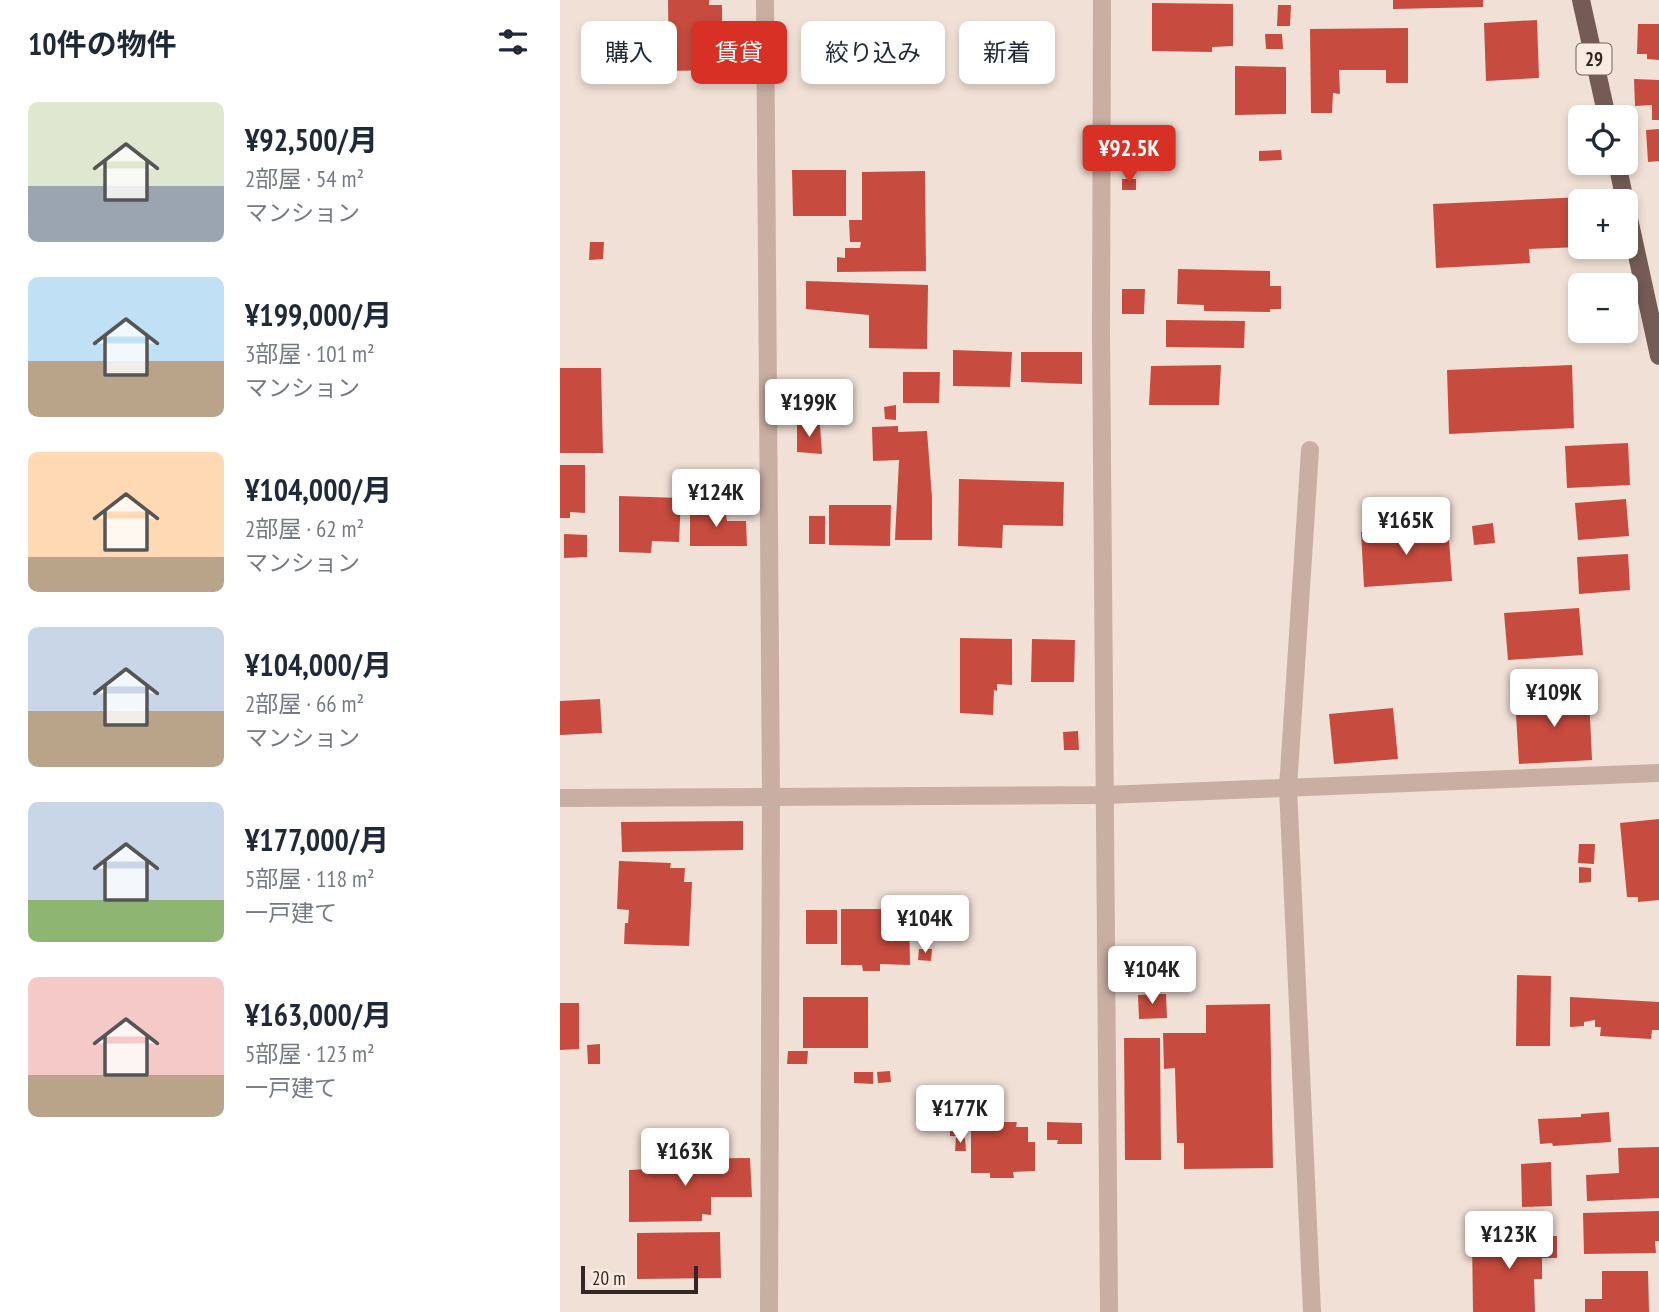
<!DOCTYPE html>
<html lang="ja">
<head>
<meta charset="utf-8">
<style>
	body { margin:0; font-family:"PT Sans Narrow","Noto Sans JP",sans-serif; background:#f6f6f7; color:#1f2937; height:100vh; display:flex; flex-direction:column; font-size:26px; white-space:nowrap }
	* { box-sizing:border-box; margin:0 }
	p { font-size:23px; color:#747a83 }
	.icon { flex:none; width:38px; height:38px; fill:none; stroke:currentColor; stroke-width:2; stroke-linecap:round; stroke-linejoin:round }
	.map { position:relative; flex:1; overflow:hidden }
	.details { display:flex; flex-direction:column; background:#fff; width:560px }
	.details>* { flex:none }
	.banner { position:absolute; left:21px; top:21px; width:665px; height:63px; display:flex; gap:14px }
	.controls { position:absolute; left:1008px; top:105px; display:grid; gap:14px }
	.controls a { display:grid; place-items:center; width:70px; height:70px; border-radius:10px; background:#fff; box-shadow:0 4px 10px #0003; font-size:35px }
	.scale { position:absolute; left:21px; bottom:18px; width:117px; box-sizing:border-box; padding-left:7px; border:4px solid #332725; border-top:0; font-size:19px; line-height:24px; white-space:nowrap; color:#332725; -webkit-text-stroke:5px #f9ebe2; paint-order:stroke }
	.price { position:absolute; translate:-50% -60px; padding:0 16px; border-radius:7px; background:#fff; color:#222; font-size:23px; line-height:46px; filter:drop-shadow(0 2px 4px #0008) }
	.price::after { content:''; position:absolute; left:50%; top:42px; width:21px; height:16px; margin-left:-10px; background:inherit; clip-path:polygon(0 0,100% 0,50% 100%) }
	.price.on { background:#d93025; color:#fff }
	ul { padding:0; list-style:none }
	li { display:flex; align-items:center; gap:21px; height:175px; padding:0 28px }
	li span { display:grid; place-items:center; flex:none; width:196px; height:140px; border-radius:10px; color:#555 }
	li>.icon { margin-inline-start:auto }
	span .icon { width:84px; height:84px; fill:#fffc; stroke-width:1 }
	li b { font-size:30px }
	h2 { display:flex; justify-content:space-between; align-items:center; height:84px; padding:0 28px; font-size:30px }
	.chip { padding:0 24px; border-radius:10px; background:#fff; box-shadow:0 4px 10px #0003; font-size:24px; line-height:63px }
	.chip.on { background:#d93025; color:#fff }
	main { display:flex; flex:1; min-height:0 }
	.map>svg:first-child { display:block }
	.building { fill:#c74b3e }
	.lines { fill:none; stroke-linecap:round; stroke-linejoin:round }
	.minor { stroke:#c8aea3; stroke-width:18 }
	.major { stroke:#755b55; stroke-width:18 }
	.labels { text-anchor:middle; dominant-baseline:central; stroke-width:6; stroke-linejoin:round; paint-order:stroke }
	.shield { fill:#f9ebe2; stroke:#6e625e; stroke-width:2 }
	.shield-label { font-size:19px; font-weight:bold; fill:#332725 }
</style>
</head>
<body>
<main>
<section class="details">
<h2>10件の物件<svg class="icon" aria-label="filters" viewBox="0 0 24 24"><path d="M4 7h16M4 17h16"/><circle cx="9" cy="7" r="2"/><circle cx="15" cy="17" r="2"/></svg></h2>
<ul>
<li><span style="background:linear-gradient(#dfe7d0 60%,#9aa5b1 0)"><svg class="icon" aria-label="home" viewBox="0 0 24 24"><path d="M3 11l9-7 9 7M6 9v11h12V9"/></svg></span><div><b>¥92,500/月</b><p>2部屋 · 54 m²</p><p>マンション</p></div></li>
<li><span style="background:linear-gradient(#bfe0f5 60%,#b9a48a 0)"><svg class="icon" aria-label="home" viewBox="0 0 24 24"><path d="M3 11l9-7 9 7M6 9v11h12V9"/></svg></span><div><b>¥199,000/月</b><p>3部屋 · 101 m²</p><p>マンション</p></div></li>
<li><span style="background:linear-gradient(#ffd9b3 75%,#b9a48a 0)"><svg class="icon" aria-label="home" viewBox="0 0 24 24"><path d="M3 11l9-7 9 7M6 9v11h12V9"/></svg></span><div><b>¥104,000/月</b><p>2部屋 · 62 m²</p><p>マンション</p></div></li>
<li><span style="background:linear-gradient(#c9d6e8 60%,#b9a48a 0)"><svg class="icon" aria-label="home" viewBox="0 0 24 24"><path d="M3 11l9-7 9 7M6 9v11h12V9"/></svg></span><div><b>¥104,000/月</b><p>2部屋 · 66 m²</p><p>マンション</p></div></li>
<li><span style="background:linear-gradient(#c9d6e8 70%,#8fb573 0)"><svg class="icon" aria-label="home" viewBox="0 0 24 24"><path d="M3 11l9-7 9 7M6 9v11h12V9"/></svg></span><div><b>¥177,000/月</b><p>5部屋 · 118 m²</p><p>一戸建て</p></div></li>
<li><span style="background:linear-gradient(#f6c9c9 70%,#b9a48a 0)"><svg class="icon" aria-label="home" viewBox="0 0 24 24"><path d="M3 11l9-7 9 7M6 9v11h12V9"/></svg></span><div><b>¥163,000/月</b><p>5部屋 · 123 m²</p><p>一戸建て</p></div></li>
</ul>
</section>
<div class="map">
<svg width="1099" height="1312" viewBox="0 0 1099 1312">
	<rect width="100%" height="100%" fill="#f1e0d6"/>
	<g class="building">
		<polygon points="108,0 149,0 149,5 162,5 162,43 157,43 157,70 109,71"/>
		<polygon points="833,0 923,0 923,7 833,9"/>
		<polygon points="592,3 673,4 673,46 652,47 652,52 592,51"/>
		<polygon points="718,5 731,5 730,26 717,26"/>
		<polygon points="977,20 979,78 926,81 924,23"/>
		<polygon points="1078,24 1099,24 1099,60 1087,59 1087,54 1077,54"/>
		<polygon points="848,28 848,83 826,83 826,70 779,70 780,94 773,93 772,113 751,113 750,29"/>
		<polygon points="705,34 722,34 723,49 706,49"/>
		<polygon points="675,66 726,67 726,114 675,115"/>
		<polygon points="1074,79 1099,80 1099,120 1092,120 1092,105 1075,106"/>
		<polygon points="1099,129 1099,161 1088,162 1086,130"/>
		<polygon points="721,150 722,160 699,161 699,151"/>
		<polygon points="232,170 286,170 286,216 233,216"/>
		<polygon points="365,171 366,271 277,272 277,257 285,258 285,248 300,248 301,242 290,242 289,220 302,220 302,172"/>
		<rect x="562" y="179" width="14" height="11"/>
		<polygon points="1023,197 1024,201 1020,201 1020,247 969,249 970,263 876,268 873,204"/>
		<polygon points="30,242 44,242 43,259 29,260"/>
		<polygon points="618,269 710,271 710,286 721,286 721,309 710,309 710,312 644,311 644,305 617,304"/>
		<polygon points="246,281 368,285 367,349 309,348 309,315 246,309"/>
		<polygon points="562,289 585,289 584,314 562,314"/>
		<polygon points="606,320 685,321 684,348 606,347"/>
		<polygon points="393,350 452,352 450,387 393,386"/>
		<polygon points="461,352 522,352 522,384 461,382"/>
		<polygon points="661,365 659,405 589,405 591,366"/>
		<polygon points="1012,365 1014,428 889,434 887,370"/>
		<polygon points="0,368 41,368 43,453 0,453"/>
		<polygon points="343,372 380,372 379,403 343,403"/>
		<polygon points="336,405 336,420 325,419 324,407"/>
		<polygon points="237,425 260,425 262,454 237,452"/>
		<polygon points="338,426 338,432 367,431 372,498 372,540 335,540 339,460 313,461 312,427"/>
		<polygon points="1068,443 1070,485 1007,488 1005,446"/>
		<polygon points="0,465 25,465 25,513 10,512 10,518 0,518"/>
		<polygon points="399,479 504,482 503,526 443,525 442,548 398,546"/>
		<polygon points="59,496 121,498 119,542 92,541 91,553 59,552"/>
		<polygon points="1066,499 1069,536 1018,540 1015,503"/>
		<polygon points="269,505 331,505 330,546 269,545"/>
		<polygon points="130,509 165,510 167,521 186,521 187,546 130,546"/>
		<rect x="249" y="516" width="16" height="28"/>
		<polygon points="933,523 935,543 914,545 912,526"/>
		<polygon points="888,526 892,581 804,587 801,532"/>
		<polygon points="4,534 27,535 27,557 4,558"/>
		<polygon points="1068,554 1070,590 1019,594 1017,557"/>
		<polygon points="1019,608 1023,655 948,660 944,613"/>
		<polygon points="400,638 452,639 452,685 437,684 437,691 434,690 433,715 400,713"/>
		<polygon points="472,639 515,640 514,682 471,682"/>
		<polygon points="1029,695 1032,760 959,764 955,699"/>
		<polygon points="40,699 42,733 0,735 0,701"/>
		<polygon points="833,708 838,759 774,764 769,714"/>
		<polygon points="518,731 519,750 504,750 503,732"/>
		<polygon points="1099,819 1099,900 1078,902 1078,897 1067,897 1060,823"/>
		<polygon points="183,821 183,850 62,852 61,822"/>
		<polygon points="1019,844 1035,844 1034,864 1018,863"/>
		<polygon points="59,861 111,863 110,868 125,868 124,882 132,882 129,946 64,944 65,923 68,923 69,910 57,909"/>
		<polygon points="1019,867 1031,868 1031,882 1019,883"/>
		<polygon points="281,909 349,909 350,965 320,964 320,971 303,971 302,965 281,965"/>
		<rect x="246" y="910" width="31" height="34"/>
		<polygon points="379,910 380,930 367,930 367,911"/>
		<polygon points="372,931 371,946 360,944 359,932"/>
		<polygon points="359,949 372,949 371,961 358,960"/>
		<polygon points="957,975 991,976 990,1046 956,1046"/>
		<polygon points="606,994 607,1018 579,1019 578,995"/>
		<rect x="243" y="997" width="65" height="51"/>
		<polygon points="1010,997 1099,1002 1099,1030 1092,1030 1091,1039 1040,1036 1041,1027 1035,1027 1035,1020 1024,1022 1024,1026 1010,1027"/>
		<polygon points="0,1003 19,1003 19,1049 0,1050"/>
		<polygon points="710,1004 713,1168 624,1169 624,1143 617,1143 615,1068 604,1069 603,1033 646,1033 646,1005"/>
		<polygon points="564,1038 600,1038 601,1160 565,1160"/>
		<polygon points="40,1044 40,1064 28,1064 27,1045"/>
		<polygon points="228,1051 248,1051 247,1064 227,1064"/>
		<polygon points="330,1071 331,1082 318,1083 317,1072"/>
		<polygon points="294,1072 313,1072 313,1084 294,1083"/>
		<polygon points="1049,1112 1051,1142 993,1146 992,1143 980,1144 978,1119 1021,1117 1021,1114"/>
		<rect x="390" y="1122" width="9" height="14"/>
		<polygon points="411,1122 457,1122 456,1127 468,1127 468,1142 475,1142 475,1171 453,1172 454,1178 430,1178 430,1173 411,1173"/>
		<polygon points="487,1122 522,1123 522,1144 497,1144 498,1140 487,1140"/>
		<polygon points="396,1138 405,1138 406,1151 395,1151"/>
		<polygon points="1099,1147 1099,1198 1027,1201 1026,1175 1059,1173 1058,1148"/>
		<polygon points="190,1158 192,1197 151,1197 151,1215 142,1214 142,1221 69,1222 69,1170 89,1169 89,1159"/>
		<polygon points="991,1162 992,1206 962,1207 961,1164"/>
		<polygon points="1099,1211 1099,1241 1095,1241 1096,1253 1024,1254 1023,1213"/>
		<polygon points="160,1232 161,1278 77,1279 77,1233"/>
		<polygon points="954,1236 997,1236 997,1258 982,1258 982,1279 974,1279 975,1312 913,1312 912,1237"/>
		<polygon points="1042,1271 1088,1271 1089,1312 1025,1312 1025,1299 1042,1299"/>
	</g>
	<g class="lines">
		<g class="minor">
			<polyline points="205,0 211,797 209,1312"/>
			<polyline points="542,0 541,334 549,1312"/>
			<polyline points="750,450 728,788 752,1312"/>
			<polyline points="0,798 545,795 1099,773"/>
		</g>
		<g class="major">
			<polyline points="1021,0 1047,117"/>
			<polyline points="1057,163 1065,201"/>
			<polyline points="1066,205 1099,356"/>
		</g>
	</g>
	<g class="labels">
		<rect class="shield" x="1016.5" y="43.5" width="35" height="31" rx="5"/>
		<g class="shield-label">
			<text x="1034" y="59">29</text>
		</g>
	</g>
</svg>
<div class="controls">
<a><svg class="icon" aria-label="locate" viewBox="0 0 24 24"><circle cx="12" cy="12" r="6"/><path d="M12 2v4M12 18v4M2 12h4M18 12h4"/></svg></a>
<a>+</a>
<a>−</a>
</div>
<div class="scale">20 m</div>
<b class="price on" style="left:569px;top:185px">¥92.5K</b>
<b class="price" style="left:249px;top:439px">¥199K</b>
<b class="price" style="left:156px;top:529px">¥124K</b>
<b class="price" style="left:846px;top:557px">¥165K</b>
<b class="price" style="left:994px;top:729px">¥109K</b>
<b class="price" style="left:365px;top:955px">¥104K</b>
<b class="price" style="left:592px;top:1006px">¥104K</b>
<b class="price" style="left:400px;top:1145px">¥177K</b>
<b class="price" style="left:125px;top:1188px">¥163K</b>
<b class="price" style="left:949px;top:1271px">¥123K</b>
<div class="banner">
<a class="chip">購入</a>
<a class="chip on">賃貸</a>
<a class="chip">絞り込み</a>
<a class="chip">新着</a>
</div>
</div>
</main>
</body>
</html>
